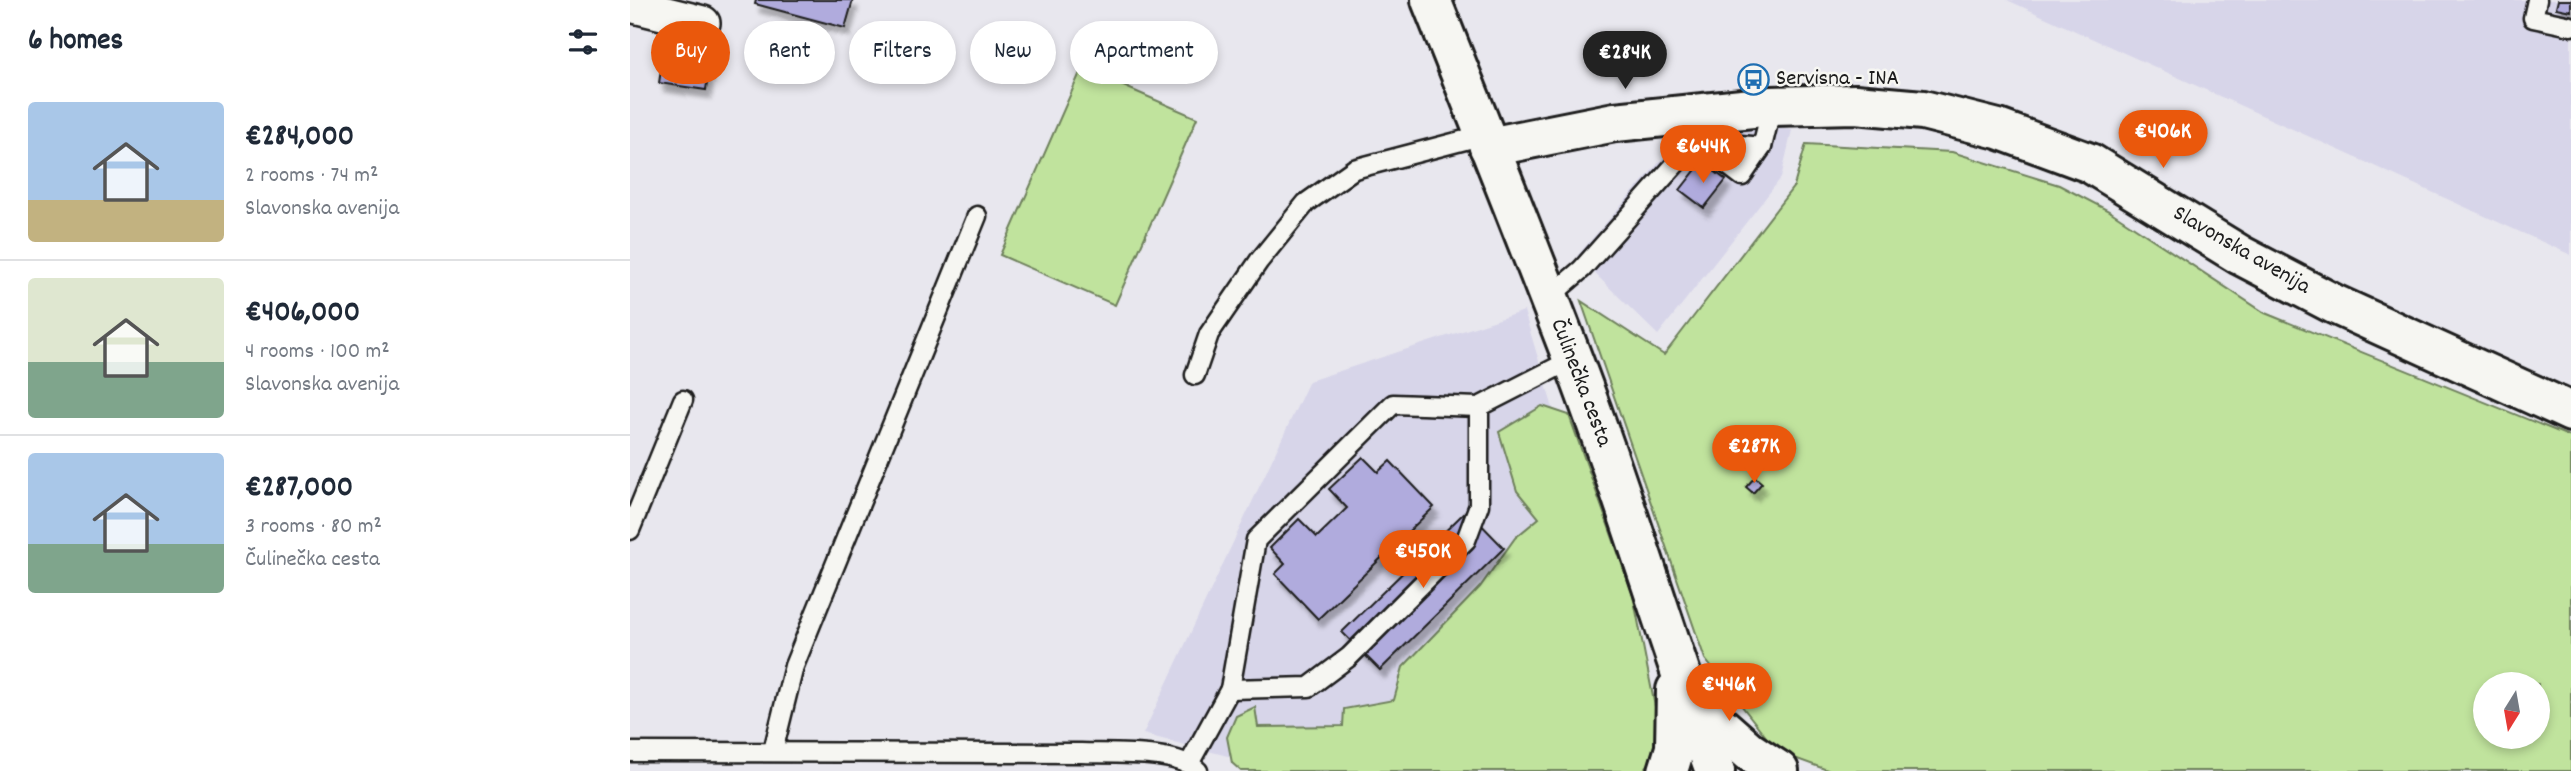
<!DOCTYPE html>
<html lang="en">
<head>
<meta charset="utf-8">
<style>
	body { margin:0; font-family:Dekko,sans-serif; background:#f6f6f7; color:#1f2937; height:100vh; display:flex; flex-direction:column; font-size:26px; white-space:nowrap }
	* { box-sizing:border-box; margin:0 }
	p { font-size:23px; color:#747a83 }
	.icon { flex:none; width:38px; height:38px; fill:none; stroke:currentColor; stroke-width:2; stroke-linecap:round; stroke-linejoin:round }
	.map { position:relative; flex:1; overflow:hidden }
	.side { display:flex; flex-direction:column; background:#fff; width:630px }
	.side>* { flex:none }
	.hud { position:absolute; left:21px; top:21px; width:665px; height:63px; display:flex; gap:14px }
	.needle { width:46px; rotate:191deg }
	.controls { position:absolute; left:1843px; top:672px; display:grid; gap:14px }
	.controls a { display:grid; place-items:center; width:77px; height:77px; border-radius:50%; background:#fff; box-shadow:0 4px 10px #0003; font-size:35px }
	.price { position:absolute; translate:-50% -60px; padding:0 16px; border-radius:24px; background:#ea580c; color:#fff; font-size:23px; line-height:46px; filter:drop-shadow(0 2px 4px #0008) }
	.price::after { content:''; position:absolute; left:50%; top:42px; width:21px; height:16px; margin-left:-10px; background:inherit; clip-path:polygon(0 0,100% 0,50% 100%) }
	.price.on { background:#222; color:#fff }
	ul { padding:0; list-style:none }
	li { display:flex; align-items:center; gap:21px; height:175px; padding:0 28px }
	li+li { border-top:2px solid #e0e1e3 }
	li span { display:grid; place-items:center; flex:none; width:196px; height:140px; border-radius:7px; color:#555 }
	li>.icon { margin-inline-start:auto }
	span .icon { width:84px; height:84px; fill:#fffc; stroke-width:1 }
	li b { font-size:30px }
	h2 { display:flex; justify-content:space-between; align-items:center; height:84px; padding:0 28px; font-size:30px }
	.pill { padding:0 24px; border-radius:32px; background:#fff; box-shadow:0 4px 10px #0003; font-size:24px; line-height:63px }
	.pill.on { background:#ea580c; color:#fff }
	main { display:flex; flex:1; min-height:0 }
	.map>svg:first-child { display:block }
	.built { fill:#d7d5e9 }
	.green { fill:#c0e39d; stroke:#6e805c; stroke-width:2; fill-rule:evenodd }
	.building { fill:#b0abdd; stroke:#1c1c1c; stroke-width:2; filter:url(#shadow) }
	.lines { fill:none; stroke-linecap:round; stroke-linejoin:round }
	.lane-casing { stroke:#1c1c1c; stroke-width:23 }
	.street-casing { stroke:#1c1c1c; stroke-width:38 }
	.secondary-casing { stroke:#1c1c1c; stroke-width:44 }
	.lane { stroke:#f6f6f2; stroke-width:18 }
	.street { stroke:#f6f6f2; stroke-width:33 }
	.secondary { stroke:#f6f6f2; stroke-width:38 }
	.labels { text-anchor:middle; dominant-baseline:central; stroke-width:5; stroke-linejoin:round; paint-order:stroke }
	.poi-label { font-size:23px; fill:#1c1c1c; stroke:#f6f6f2; text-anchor:start }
	.street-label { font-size:23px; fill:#1c1c1c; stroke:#f6f6f2 }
</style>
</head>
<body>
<main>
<section class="side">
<h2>6 homes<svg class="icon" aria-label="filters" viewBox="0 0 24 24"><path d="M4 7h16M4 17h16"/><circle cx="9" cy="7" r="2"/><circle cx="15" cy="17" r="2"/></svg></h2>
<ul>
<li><span style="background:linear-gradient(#a9c7e8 70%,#c2b280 0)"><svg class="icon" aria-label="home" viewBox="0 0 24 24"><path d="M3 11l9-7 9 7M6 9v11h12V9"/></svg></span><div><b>€284,000</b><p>2 rooms · 74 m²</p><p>Slavonska avenija</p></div></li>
<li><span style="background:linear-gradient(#dfe7d0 60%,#7fa58c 0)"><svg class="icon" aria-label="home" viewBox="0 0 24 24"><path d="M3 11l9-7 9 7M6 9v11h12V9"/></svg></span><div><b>€406,000</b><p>4 rooms · 100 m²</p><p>Slavonska avenija</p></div></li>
<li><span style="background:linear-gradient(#a9c7e8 65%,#7fa58c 0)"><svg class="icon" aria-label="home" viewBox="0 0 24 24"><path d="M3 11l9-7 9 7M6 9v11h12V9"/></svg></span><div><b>€287,000</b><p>3 rooms · 80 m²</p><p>Čulinečka cesta</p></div></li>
</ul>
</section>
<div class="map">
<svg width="1941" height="771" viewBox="0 0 1941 771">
	<defs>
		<filter id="shadow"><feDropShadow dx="4.5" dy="8" stdDeviation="2" flood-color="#0004"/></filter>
	</defs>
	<rect width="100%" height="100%" fill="#e8e7ee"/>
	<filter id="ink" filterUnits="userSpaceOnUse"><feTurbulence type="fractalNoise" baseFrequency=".0143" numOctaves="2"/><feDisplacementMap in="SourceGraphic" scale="14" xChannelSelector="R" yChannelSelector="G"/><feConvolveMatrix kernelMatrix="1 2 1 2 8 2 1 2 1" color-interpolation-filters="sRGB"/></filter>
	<g filter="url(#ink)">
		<g class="built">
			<polygon points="1377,0 1941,0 1941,255"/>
			<polygon points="1128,126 1162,130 1151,178 1028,335 947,256 1039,151 1043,132"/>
			<polygon points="894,311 1012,707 950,771 613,760 513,734 679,381"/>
		</g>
		<g class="green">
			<polygon points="452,68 567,118 485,305 370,255"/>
			<path d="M1176,144L1322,152L1429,185L1481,212L1635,313L1941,437V771H1200L1148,752L1075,659L951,301L1034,355L1164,186ZM1855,684H1908V737H1855Z"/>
			<polygon points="912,406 939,415 1003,595 1027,717 1023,759 1013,771 611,771 602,763 597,737 606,716 625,707 628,727 713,726 714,709 764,700 773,667 850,587 885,538 909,518 887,491 869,432"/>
		</g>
		<g class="building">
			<polygon points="126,0 223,0 215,28 125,4"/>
			<polygon points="1928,0 1941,0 1941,11 1926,8"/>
			<polygon points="36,36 83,43 76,90 29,83"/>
			<polygon points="1072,162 1096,180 1074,208 1050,190"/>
			<polygon points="733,457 748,472 760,461 804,507 688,619 645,574 655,564 640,548 669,519 687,537 717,508 699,489"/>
			<polygon points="1125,477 1132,483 1123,493 1116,487"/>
			<polygon points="837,510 874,548 750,670 712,632"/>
		</g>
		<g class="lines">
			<defs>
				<g id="lane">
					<polyline points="1907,0 1903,18 1941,26"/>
					<polyline points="1066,141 1132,147 1142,106"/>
					<polyline points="1066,141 1112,176 1132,147"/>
					<polyline points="917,299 952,269 1066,141 1065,115"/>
					<polyline points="565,375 579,334 629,261 676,203 724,169 854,135"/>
					<polyline points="0,530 53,400"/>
					<polyline points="600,689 679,687 719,657 836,540 849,505 849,407"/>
					<polyline points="143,751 164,666 347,216"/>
					<path d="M0,752L451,753C481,754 548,750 568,771"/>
					<polyline points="560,762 600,689 626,540 763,404 849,407 943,359"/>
				</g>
				<polyline id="street" points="0,5 73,23"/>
				<g id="secondary">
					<path d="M801,0C849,120 897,240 943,360C995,495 1035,635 1085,771"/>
					<polyline points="859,147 985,122 1142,106 1225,104 1293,110 1368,129 1460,163 1610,255 1704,304 1941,412"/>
					<polyline points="1061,700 1120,752 1149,771"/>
					<polyline points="1038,771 1045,748 1046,690"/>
				</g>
			</defs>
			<use href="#lane" class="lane-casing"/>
			<use href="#street" class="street-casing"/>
			<use href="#secondary" class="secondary-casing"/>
			<use href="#lane" class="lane"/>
			<use href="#street" class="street"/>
			<use href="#secondary" class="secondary"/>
		</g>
	</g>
	<defs>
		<symbol id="bus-ring" viewBox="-11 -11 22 22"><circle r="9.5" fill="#f6f6f2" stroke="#1f6fb2" stroke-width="1.5"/><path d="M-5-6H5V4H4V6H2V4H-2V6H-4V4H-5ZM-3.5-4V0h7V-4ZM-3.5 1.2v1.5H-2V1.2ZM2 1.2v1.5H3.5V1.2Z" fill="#1f6fb2"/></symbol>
	</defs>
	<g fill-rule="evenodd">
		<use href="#bus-ring" x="1106" y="62" width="35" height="35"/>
	</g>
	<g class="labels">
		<g class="poi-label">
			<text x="1146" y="79">Servisna - INA</text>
		</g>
		<g class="street-label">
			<text transform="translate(1611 251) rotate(30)">Slavonska avenija</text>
			<text transform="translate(950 383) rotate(69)">Čulinečka cesta</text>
		</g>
	</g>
</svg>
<div class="controls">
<a><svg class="needle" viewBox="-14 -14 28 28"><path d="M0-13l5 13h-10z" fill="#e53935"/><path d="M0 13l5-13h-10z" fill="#747a83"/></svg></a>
</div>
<b class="price on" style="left:995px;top:91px">€284K</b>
<b class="price" style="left:1533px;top:170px">€406K</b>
<b class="price" style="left:1073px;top:185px">€644K</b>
<b class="price" style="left:1124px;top:485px">€287K</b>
<b class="price" style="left:793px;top:590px">€450K</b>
<b class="price" style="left:1099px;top:723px">€446K</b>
<div class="hud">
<a class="pill on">Buy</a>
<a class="pill">Rent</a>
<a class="pill">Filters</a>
<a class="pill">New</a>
<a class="pill">Apartment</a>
</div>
</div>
</main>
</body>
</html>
